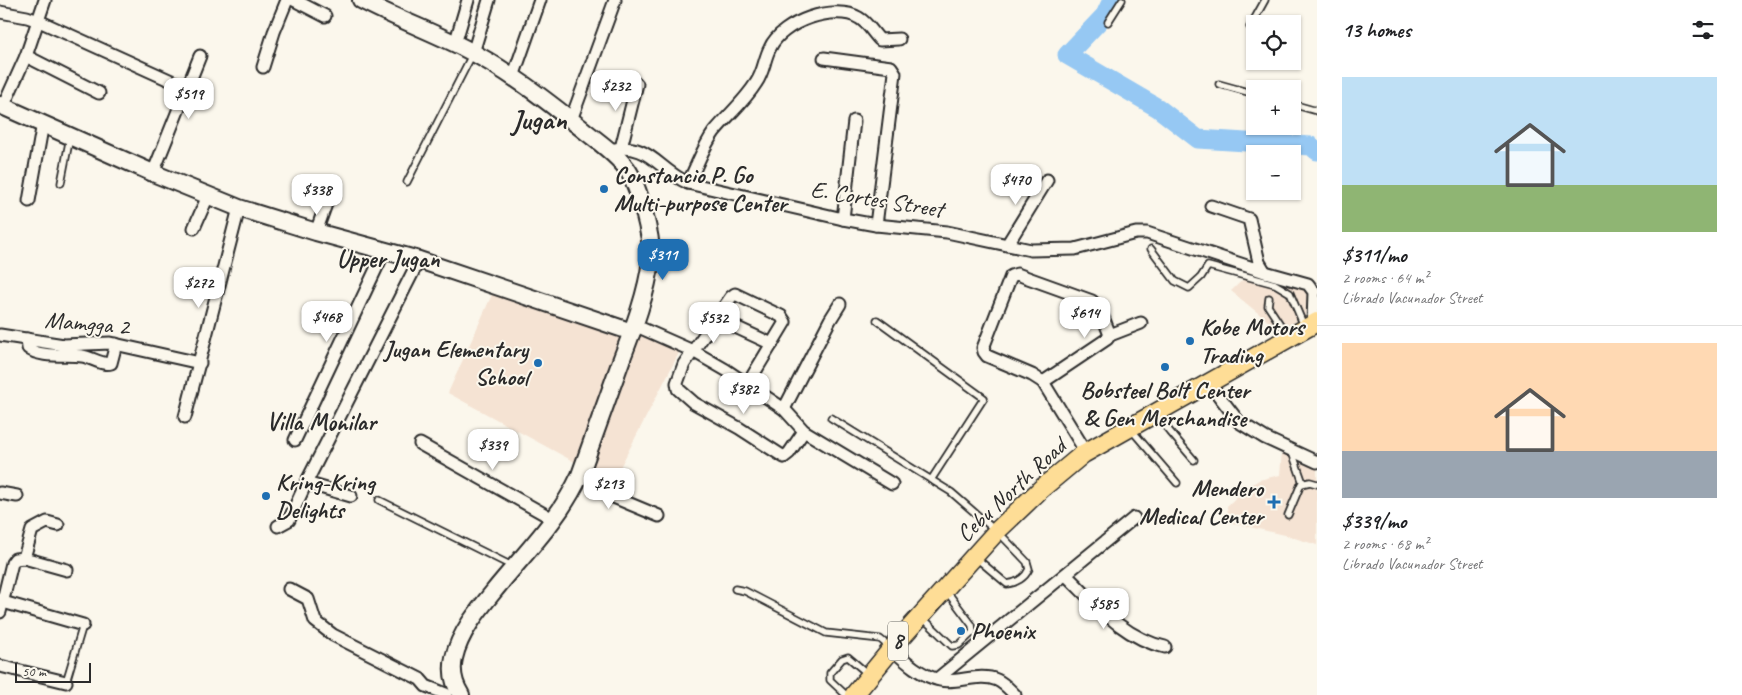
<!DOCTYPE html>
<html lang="en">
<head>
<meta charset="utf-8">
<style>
	body { margin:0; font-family:Caveat,sans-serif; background:#f2f2f2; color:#202124; height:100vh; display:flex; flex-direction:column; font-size:19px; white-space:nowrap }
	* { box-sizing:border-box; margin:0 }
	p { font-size:16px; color:#757577 }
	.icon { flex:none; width:28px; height:28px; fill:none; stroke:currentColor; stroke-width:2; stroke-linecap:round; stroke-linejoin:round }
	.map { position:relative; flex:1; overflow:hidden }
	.panel { display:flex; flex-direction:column; background:#fff; width:425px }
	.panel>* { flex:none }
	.controls { position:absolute; left:1246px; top:15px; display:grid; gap:10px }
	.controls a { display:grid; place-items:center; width:55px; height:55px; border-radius:0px; background:#fff; box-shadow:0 1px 4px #0004; font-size:25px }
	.scale { position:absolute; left:15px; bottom:12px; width:76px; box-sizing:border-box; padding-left:5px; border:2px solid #2b2b2b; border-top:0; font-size:14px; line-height:18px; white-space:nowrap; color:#2b2b2b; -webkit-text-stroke:4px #fbf7ec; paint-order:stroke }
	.price { position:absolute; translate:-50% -42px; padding:0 11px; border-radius:10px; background:#fff; color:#222; font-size:16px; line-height:32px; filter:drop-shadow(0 1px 2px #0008) }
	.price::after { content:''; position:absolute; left:50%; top:30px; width:15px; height:11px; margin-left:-8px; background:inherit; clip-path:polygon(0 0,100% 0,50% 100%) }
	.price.on { background:#1f6fb2; color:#fff }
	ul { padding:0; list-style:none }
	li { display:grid; align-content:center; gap:10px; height:265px; padding:0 25px }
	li+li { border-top:1px solid #e0e0e0 }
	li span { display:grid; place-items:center; height:155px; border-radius:0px; color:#555 }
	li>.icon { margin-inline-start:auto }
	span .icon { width:90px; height:90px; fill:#fffc; stroke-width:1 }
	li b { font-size:21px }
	h2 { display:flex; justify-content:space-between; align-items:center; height:60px; padding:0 25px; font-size:21px }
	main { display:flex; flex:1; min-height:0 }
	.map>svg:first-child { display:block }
	.built { fill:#f5e3d3 }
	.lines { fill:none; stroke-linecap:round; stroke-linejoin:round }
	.river { stroke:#96c8f3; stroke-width:19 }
	.lane-casing { stroke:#2b2b2b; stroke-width:9 }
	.street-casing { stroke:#2b2b2b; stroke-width:15 }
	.secondary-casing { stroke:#2b2b2b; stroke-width:20 }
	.primary-casing { stroke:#2b2b2b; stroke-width:21 }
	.lane { stroke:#fbf7ec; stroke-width:5.5 }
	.street { stroke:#fbf7ec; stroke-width:11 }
	.secondary { stroke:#fbf7ec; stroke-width:16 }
	.primary { stroke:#fedd96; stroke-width:18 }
	.poi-dot { fill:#1f6fb2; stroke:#fbf7ec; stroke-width:2 }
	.labels { text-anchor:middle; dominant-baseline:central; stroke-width:4; stroke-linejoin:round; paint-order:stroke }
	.shield { fill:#fbf7ec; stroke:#696865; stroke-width:1 }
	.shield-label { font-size:22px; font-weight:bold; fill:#2b2b2b }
	.poi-label { font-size:24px; font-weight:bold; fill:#2b2b2b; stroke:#fbf7ec; text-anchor:start }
	.street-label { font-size:24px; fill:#2b2b2b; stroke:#fbf7ec }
	.neighbourhood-label { font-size:25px; font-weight:bold; fill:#2b2b2b; stroke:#fbf7ec }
	.district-label { font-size:29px; font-weight:bold; fill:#2b2b2b; stroke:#fbf7ec }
</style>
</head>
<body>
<main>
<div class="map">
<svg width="1317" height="695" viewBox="0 0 1317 695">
	<rect width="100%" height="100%" fill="#fbf7ec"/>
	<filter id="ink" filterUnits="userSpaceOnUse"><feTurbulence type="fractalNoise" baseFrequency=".02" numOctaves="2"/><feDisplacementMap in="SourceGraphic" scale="10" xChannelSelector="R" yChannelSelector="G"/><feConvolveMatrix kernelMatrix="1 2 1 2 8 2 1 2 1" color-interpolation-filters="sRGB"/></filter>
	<g filter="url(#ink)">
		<g class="built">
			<polygon points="1250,273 1305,286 1308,297 1305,316 1280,331 1231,291"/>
			<polygon points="494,290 626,334 580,465 448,393"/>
			<polygon points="641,331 681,349 614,479 591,468"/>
			<polygon points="1282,451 1317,469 1317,545 1285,535 1232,523 1228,517 1227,506 1246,488 1259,480 1280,475"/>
		</g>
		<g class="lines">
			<polyline class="river" points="1112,0 1105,15 1067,55 1158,108 1198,139 1311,146 1317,151"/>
			<defs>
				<g id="lane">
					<polyline points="1108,22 1122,0"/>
					<polyline points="1250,27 1265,0"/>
					<polyline points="1219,84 1255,94"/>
					<polyline points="1292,104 1317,111"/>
					<polyline points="407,182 472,55"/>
					<polyline points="61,183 70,137"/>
					<polyline points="1151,249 1175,281 1189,288 1201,277 1208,266 1275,284 1290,293 1304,326"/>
					<polyline points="1269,298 1268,306 1287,335"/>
					<polyline points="877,320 984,398 931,480"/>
					<path d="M831,418L951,492L1004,538L1027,562L1029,569C1025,578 1016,583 1007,584L981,562"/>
					<polyline points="1160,420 1194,460"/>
					<polyline points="1135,434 1177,483"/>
					<polyline points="1292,452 1303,483"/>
					<polyline points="379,500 512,566"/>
					<polyline points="1288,515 1301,484 1310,482 1317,484"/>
					<polyline points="735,589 745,591 826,633 880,639 891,648"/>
					<polyline points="928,623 952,646 959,645 973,632 972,625 951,597"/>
					<polyline points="66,682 83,625"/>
					<polyline points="846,695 830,680 830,673 842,659 848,657 868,674"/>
				</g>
				<g id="street">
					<polyline points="294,0 325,16"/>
					<polyline points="0,12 27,17 39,21 187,88"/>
					<polyline points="455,44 468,0"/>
					<polyline points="473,53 489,0"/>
					<polyline points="26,56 99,93"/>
					<polyline points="824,58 891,67 895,73 876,225"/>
					<polyline points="263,67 274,32 287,0"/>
					<polyline points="513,77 540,0"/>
					<polyline points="3,107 26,56 45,0"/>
					<polyline points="571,120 615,0"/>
					<polyline points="621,148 637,84"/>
					<path d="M609,150C650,141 655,168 688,183L843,219L876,225L947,232L1031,250L1075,249L1136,233H1147L1265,272L1308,284L1314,292L1313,324"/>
					<polyline points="153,173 200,56"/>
					<path d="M688,183C697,166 703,147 714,132C728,115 744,102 756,83C764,72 764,59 770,48C781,22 835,3 859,18C868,23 873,33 880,40L899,39"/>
					<polyline points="29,201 43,123"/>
					<polyline points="1211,206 1249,219 1259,262 1265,272"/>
					<polyline points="843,219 854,121"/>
					<polyline points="194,228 208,196"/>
					<polyline points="316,232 330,193"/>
					<polyline points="1007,245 1047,180"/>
					<polyline points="716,318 772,344"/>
					<polyline points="634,325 693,351 726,370 784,409 804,431 892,484"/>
					<polyline points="0,335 64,345 110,343 200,363"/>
					<path d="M27,339L28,348C39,358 67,354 82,356C91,357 103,366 111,363L116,344"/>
					<polyline points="1043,382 1107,339 1110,335 1141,323"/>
					<polyline points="1209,383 1239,422 1265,438 1317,462"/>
					<polyline points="747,385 785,322 781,316 735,294 731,297 684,364 677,383 678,389 694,403 739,428 784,457 789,453 804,431"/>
					<polyline points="784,409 830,320 840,304"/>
					<polyline points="185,417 239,208"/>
					<polyline points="295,440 385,250"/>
					<polyline points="420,444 553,519"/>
					<polyline points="1086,452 1043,382 1032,375 987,356 984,352 983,348 1011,276 1017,274 1092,301 1101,312 1110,335"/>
					<polyline points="582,470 616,484 611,496 659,516"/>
					<polyline points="306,483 351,496"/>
					<polyline points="0,493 17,496"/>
					<polyline points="278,526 289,520 306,483 419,260"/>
					<polyline points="24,558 32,530 47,522 58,525"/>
					<path d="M1066,575C1096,604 1123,638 1165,647"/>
					<polyline points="289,589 308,599 315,621 333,635 420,679 426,686 446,694"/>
					<polyline points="3,602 83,625"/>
					<polyline points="0,612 12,563 15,559 24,558 67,570"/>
					<path d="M892,649C905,661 921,676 940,680C958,684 979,672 997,680C1004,683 1010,690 1015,695"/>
					<polyline points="0,666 66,682"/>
					<polyline points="937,679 1134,518"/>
				</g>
				<g id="secondary">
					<path d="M361,0C395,18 430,31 464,48C508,70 547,101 585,131C600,143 616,154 627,169C639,186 653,239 651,260C647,293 634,327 622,358C608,397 594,436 580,475C561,517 527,551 498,586C481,607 460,631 454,658C451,671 454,684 461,695"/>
					<polyline points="0,105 153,173 239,208 316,232 419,260 632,332"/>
				</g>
				<polyline id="primary" points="854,695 899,640 996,532 1041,489 1083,454 1317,322"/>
			</defs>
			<use href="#lane" class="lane-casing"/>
			<use href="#street" class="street-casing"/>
			<use href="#secondary" class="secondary-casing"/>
			<use href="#primary" class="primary-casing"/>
			<use href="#lane" class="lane"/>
			<use href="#street" class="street"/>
			<use href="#secondary" class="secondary"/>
			<use href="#primary" class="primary"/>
		</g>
	</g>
	<g class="poi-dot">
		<circle cx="604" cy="189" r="5"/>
		<circle cx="1190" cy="341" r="5"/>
		<circle cx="538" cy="363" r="5"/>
		<circle cx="1165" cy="367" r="5"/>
		<circle cx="266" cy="496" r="5"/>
		<path d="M1271.5 494.5h5v5h5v5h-5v5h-5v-5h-5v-5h5z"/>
		<circle cx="961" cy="631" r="5"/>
	</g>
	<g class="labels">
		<rect class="shield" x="888" y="621.5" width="20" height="39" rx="4"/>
		<g class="shield-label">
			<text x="898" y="641">8</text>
		</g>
		<g class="poi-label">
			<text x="614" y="175">Constancio P. Go<tspan x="614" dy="28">Multi-purpose Center</tspan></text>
			<text x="1200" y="327">Kobe Motors<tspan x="1200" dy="28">Trading</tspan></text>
			<text x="528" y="349" text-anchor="end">Jugan Elementary<tspan x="528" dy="28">School</tspan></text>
			<text x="1165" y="390" text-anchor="middle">Bobsteel Bolt Center<tspan x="1165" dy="28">&amp; Gen Merchandise</tspan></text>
			<text x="276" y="482">Kring-Kring<tspan x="276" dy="28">Delights</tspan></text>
			<text x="1263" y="488" text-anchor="end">Mendero<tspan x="1263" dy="28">Medical Center</tspan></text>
			<text x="971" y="631">Phoenix</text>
		</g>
		<g class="street-label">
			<text transform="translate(877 199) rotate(9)">E. Cortes Street</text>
			<text transform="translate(87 323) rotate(5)">Mamgga 2</text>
			<text transform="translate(1011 490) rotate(-43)">Cebu North Road</text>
		</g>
		<g class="neighbourhood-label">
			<text x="388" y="259">Upper Jugan</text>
			<text x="321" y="422">Villa Monilar</text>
		</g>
		<g class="district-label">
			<text x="539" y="119">Jugan</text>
		</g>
	</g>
</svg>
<div class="controls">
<a><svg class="icon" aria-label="locate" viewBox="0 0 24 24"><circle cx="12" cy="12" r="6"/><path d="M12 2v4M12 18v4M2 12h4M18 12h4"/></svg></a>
<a>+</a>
<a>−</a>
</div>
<div class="scale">50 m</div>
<b class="price" style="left:616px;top:112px">$232</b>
<b class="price" style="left:189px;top:120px">$519</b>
<b class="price" style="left:1016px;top:206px">$470</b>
<b class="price" style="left:317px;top:216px">$338</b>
<b class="price on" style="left:663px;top:281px">$311</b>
<b class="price" style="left:199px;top:309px">$272</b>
<b class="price" style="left:1085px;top:339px">$614</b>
<b class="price" style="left:327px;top:343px">$468</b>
<b class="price" style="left:714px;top:344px">$532</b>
<b class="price" style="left:744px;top:415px">$382</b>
<b class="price" style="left:493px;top:471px">$339</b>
<b class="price" style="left:609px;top:510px">$213</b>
<b class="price" style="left:1104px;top:630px">$585</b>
</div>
<section class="panel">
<h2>13 homes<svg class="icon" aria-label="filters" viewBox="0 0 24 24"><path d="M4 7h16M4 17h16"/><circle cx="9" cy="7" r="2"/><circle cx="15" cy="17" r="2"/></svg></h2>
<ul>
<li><span style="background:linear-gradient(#bfe0f5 70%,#8fb573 0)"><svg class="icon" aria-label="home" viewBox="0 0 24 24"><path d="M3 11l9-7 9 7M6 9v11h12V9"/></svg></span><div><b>$311/mo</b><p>2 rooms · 64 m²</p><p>Librado Vacunador Street</p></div></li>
<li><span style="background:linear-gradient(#ffd9b3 70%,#9aa5b1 0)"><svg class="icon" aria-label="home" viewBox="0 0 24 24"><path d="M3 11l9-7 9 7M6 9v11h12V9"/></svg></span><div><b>$339/mo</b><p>2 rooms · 68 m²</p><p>Librado Vacunador Street</p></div></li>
</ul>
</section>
</main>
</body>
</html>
